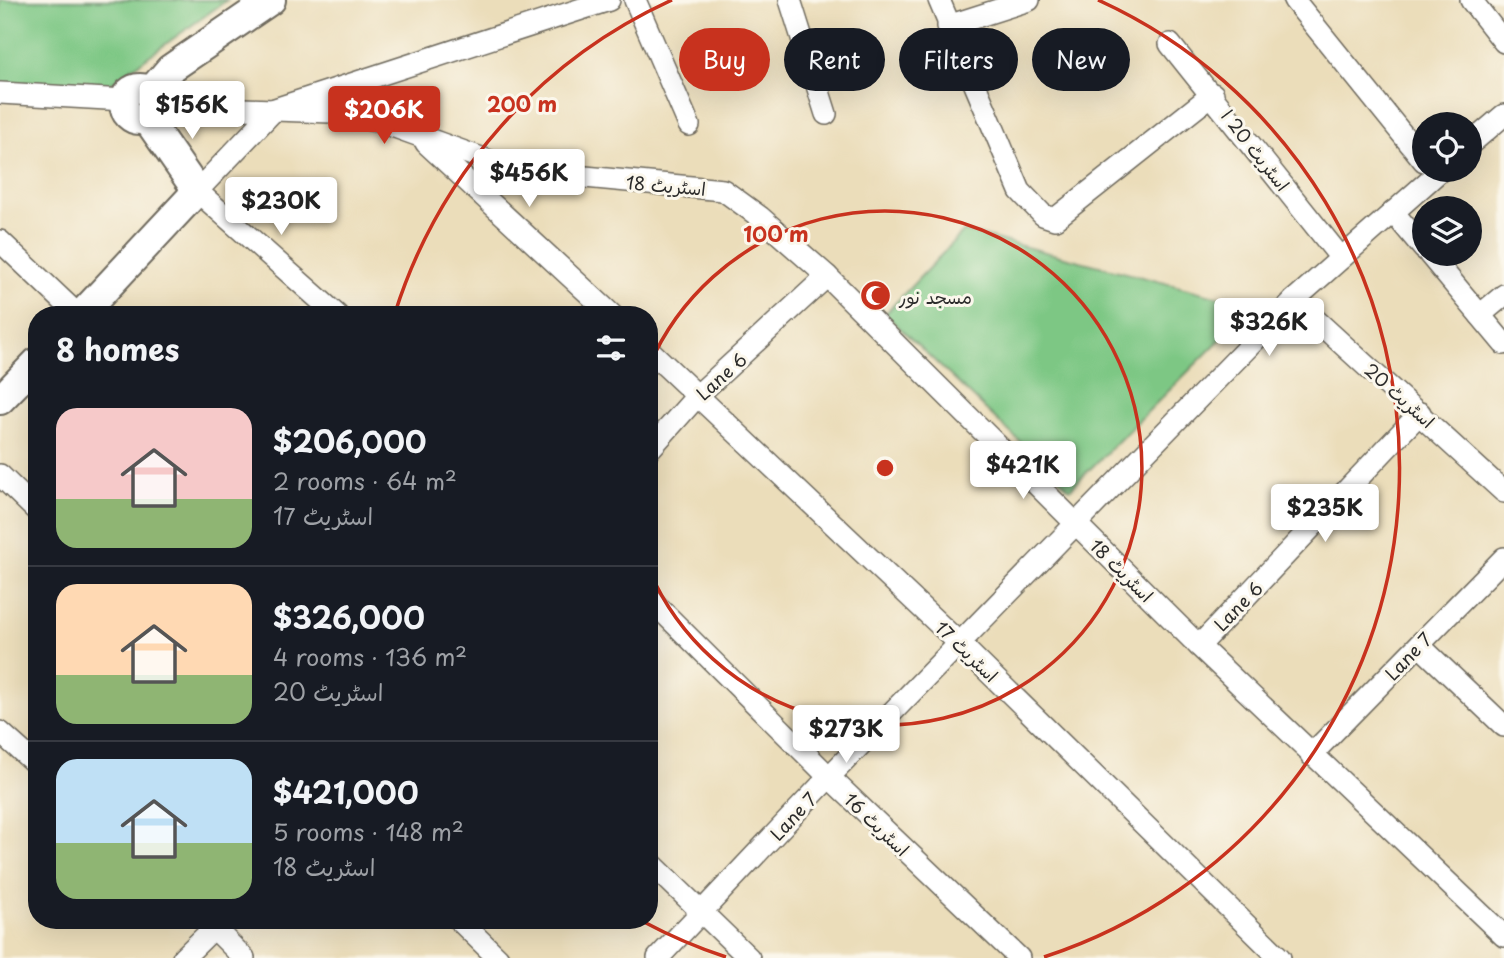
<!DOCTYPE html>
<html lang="en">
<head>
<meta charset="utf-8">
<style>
	body { margin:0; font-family:"Playpen Sans","Playpen Sans Arabic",sans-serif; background:#20242c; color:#f1f3f6; height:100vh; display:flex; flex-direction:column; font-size:26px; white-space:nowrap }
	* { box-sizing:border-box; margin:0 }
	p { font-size:23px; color:#9ea1a6 }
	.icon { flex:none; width:38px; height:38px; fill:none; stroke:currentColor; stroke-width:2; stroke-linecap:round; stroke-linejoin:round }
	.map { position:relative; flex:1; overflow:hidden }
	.drawer { position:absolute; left:28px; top:306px; width:630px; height:623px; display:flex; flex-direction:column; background:#171b24; border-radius:28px; box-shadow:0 7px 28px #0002 }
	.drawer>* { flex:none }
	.guide { position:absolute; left:679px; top:28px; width:665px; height:63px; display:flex; gap:14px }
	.fabs { position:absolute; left:1412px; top:112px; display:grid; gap:14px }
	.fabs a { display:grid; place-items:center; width:70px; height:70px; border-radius:50%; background:#171b24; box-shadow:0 7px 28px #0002; font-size:35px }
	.price { position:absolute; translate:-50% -60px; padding:0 16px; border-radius:7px; background:#fff; color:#222; font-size:23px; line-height:46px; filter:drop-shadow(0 2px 4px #0008) }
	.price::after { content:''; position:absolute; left:50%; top:42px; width:21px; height:16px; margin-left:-10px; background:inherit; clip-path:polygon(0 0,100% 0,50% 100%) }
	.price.active { background:#c8321e; color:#fff }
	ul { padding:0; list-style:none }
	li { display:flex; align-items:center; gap:21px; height:175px; padding:0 28px }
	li+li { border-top:2px solid #363941 }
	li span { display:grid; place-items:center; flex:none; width:196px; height:140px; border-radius:21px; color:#555 }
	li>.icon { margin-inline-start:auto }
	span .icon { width:84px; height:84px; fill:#fffc; stroke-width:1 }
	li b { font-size:30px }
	h2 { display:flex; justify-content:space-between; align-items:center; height:84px; padding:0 28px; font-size:30px }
	.pill { padding:0 24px; border-radius:32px; background:#171b24; box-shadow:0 7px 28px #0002; font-size:24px; line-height:63px }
	.pill.active { background:#c8321e; color:#fff }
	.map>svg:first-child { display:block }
	.green { fill:#7dc784; stroke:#547958; stroke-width:2 }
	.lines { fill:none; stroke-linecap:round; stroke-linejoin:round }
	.minor-casing { stroke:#6e695d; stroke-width:24 }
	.major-casing { stroke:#6e695d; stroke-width:32 }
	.minor { stroke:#fff; stroke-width:21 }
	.major { stroke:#fff; stroke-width:28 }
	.ring { fill:none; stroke:#c8321e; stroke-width:3.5 }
	.labels { text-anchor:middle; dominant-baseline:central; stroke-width:6; stroke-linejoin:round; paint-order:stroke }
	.street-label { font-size:18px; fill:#2b2b2b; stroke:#fbf7ec }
	.poi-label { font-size:18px; fill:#2b2b2b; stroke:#fbf7ec; text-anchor:start }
	.centre { fill:#c8321e; stroke:#fbf7ec; stroke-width:3.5 }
	.ring-label { font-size:21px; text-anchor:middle; font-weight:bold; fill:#c8321e; stroke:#fbf7ec; stroke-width:6; stroke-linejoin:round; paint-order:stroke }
</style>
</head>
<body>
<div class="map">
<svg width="1504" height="958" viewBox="0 0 1504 958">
	<rect width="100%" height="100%" fill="#fbf7ec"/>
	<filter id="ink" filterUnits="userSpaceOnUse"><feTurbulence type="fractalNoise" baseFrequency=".0143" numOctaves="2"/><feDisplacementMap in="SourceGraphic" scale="14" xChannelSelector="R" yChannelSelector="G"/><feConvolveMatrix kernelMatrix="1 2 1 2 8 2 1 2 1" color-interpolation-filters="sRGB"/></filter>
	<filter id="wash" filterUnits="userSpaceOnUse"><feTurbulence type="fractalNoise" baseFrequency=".00686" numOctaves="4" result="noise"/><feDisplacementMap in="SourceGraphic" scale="28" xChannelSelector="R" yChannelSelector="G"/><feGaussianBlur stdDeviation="1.57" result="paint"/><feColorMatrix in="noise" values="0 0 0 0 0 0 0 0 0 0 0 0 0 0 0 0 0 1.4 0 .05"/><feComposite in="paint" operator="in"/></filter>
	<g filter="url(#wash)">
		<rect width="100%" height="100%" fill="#ebddba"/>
		<g class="green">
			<polygon points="0,0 227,0 103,89 0,93"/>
			<polygon points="964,231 1254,306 1070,489 885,314"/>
		</g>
	</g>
	<g filter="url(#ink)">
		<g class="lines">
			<defs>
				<g id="minor">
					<polyline points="635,0 689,125"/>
					<polyline points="790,0 826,114"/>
					<polyline points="939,0 1020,191 1043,215 1055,219 1213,94"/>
					<polyline points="1294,0 1424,161"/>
					<polyline points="1471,0 1504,42"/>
					<polyline points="948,26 1029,0"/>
					<polyline points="1170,44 1341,258"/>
					<polyline points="0,93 125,100"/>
					<polyline points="157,106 331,112 381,122 495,163 585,177 723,190 760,217 827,276 1199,646 1504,936"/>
					<polyline points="426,143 612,315"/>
					<polyline points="1470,144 1504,115"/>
					<polyline points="1393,212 1424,249"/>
					<polyline points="0,241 78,315"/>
					<polyline points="1429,254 1504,344"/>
					<polyline points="1294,300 1504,492"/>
					<polyline points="337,315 197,191 275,109 609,0"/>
					<polyline points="1480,315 1504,295"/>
					<polyline points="649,350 959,643 1280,958"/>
					<polyline points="649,450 698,395 827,276"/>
					<polyline points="0,475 37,511"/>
					<polyline points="649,598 829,777 1019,958"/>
					<polyline points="1419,645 1504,726"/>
					<polyline points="1199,646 1420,413"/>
					<polyline points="0,732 37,765"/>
					<polyline points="1311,755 1504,558"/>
					<polyline points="649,861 749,958"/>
					<polyline points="206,920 244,958"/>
					<polyline points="459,920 498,958"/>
					<polyline points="183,958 222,920"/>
					<polyline points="658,958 829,777 1294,300 1441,170"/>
				</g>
				<g id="major">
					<circle cx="140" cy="104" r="16"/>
					<polyline points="151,91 170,69 271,0"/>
					<polyline points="81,315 197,191 147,119"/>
					<polyline points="0,400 37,362"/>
				</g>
			</defs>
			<use href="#minor" class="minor-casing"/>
			<use href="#major" class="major-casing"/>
			<use href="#minor" class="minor"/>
			<use href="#major" class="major"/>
		</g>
	</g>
	<g class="ring">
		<path d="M649 366A257 257 0 1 1 649 570"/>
		<path d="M726 957A514 514 0 0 1 644 922M395 313A514 514 0 0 1 672 0M1098 0A514 514 0 0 1 1044 957"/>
	</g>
	<defs>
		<symbol id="mosque-disc" viewBox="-11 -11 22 22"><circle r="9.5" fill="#c8321e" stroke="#fbf7ec"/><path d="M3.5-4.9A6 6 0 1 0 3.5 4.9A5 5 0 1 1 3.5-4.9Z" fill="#fff"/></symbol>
	</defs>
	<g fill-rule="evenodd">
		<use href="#mosque-disc" x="858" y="278" width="35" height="35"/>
	</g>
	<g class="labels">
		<g class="street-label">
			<text transform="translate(1256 150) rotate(52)">اسٹریٹ 20 ا</text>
			<text transform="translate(666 185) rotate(5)">اسٹریٹ 18</text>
			<text transform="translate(721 376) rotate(-42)">Lane 6</text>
			<text transform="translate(1400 395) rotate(42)">اسٹریٹ 20</text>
			<text transform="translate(1122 570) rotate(45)">اسٹریٹ 18</text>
			<text transform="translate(1238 606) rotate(-46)">Lane 6</text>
			<text transform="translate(967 651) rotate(44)">اسٹریٹ 17</text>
			<text transform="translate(1408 656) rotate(-46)">Lane 7</text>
			<text transform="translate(793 816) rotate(-47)">Lane 7</text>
			<text transform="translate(877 824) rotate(44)">اسٹریٹ 16</text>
		</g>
		<g class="poi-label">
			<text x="899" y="296">مسجد نور</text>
		</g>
	</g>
	<circle cx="885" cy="468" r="10" class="centre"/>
	<g class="ring-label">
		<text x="522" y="112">200 m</text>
		<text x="776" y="242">100 m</text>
	</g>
</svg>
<div class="fabs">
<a><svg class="icon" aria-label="locate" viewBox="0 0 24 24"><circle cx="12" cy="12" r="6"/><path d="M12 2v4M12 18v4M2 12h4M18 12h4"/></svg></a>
<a><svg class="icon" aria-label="layers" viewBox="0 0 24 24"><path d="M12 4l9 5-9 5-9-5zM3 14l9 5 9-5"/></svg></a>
</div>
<b class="price" style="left:192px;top:141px">$156K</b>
<b class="price active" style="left:384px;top:146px">$206K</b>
<b class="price" style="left:529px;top:209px">$456K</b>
<b class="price" style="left:281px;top:237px">$230K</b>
<b class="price" style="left:1269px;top:358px">$326K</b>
<b class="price" style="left:1023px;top:501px">$421K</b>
<b class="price" style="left:1325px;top:544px">$235K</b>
<b class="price" style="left:846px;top:765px">$273K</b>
<div class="guide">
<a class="pill active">Buy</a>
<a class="pill">Rent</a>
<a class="pill">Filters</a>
<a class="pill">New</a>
</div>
<section class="drawer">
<h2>8 homes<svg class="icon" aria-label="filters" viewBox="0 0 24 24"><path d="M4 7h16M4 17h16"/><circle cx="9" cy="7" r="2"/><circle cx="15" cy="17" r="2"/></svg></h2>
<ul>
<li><span style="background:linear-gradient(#f6c9c9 65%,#8fb573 0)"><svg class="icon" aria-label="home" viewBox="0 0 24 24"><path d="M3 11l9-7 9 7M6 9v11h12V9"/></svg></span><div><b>$206,000</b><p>2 rooms · 64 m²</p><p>اسٹریٹ 17</p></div></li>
<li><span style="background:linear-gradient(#ffd9b3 65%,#8fb573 0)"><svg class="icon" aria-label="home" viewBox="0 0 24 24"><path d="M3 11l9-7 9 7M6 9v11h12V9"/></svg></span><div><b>$326,000</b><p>4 rooms · 136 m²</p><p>اسٹریٹ 20</p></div></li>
<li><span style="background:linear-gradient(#bfe0f5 60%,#8fb573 0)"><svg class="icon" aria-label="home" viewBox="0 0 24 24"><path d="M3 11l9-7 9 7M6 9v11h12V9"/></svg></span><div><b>$421,000</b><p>5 rooms · 148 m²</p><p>اسٹریٹ 18</p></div></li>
</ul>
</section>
</div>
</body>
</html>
